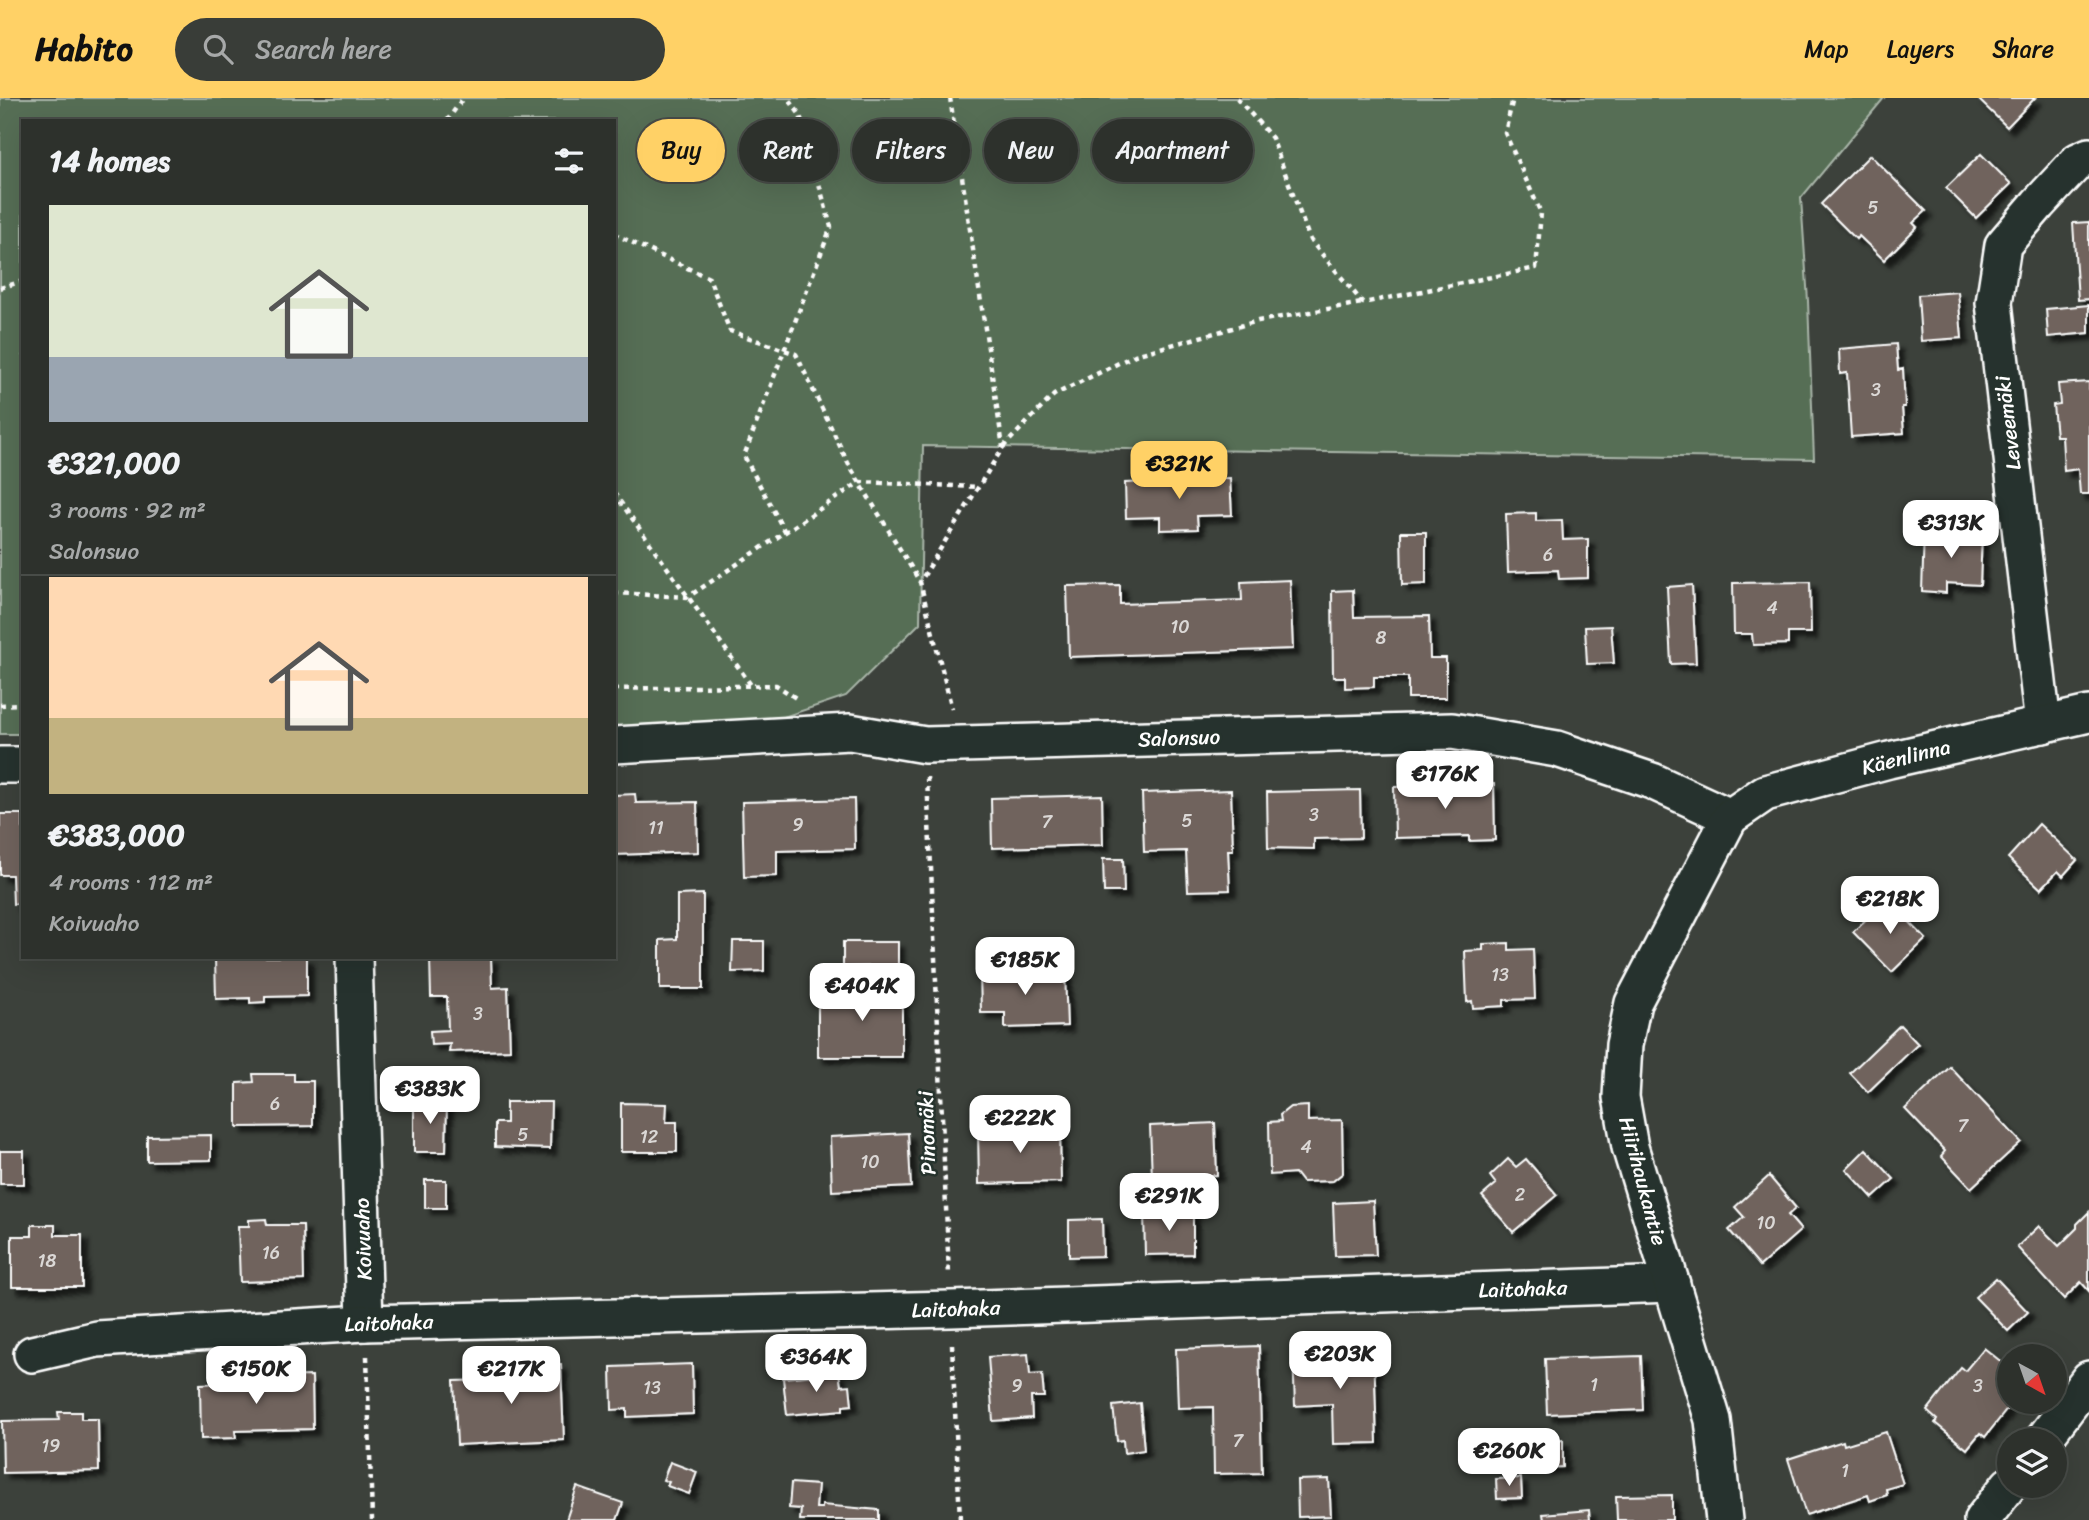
<!DOCTYPE html>
<html lang="en">
<head>
<meta charset="utf-8">
<style>
	body { margin:0; font-family:Sriracha,sans-serif; background:#393d38; color:#f1f3f6; height:100vh; display:flex; flex-direction:column; font-size:26px; white-space:nowrap }
	* { box-sizing:border-box; margin:0 }
	p { font-size:23px; color:#a7a9a9 }
	.icon { flex:none; width:38px; height:38px; fill:none; stroke:currentColor; stroke-width:2; stroke-linecap:round; stroke-linejoin:round }
	.map { position:relative; flex:1; overflow:hidden }
	.side { position:absolute; left:21px; top:21px; width:595px; height:840px; display:flex; flex-direction:column; background:#2d312c; border-radius:0px; box-shadow:0 7px 28px #0002,0 0 0 2px #484c48 }
	.side>* { flex:none }
	.top-card { position:absolute; left:637px; top:21px; width:665px; height:63px; display:flex; gap:14px }
	.needle { width:46px; rotate:140deg }
	.controls { position:absolute; left:1997px; top:1246px; display:grid; gap:14px }
	.controls a { display:grid; place-items:center; width:70px; height:70px; border-radius:50%; background:#2d312c; box-shadow:0 7px 28px #0002,0 0 0 2px #484c48; font-size:35px }
	.price { position:absolute; translate:-50% -60px; padding:0 16px; border-radius:14px; background:#fff; color:#222; font-size:23px; line-height:46px; filter:drop-shadow(0 2px 4px #0008) }
	.price::after { content:''; position:absolute; left:50%; top:42px; width:21px; height:16px; margin-left:-10px; background:inherit; clip-path:polygon(0 0,100% 0,50% 100%) }
	.price.on { background:#ffd166; color:#111 }
	ul { padding:0; list-style:none }
	li { display:grid; align-content:center; gap:14px; height:371px; padding:0 28px }
	li+li { border-top:2px solid #484c48 }
	li span { display:grid; place-items:center; height:217px; border-radius:0px; color:#555 }
	li>.icon { margin-inline-start:auto }
	span .icon { width:126px; height:126px; fill:#fffc; stroke-width:1 }
	li b { font-size:30px }
	h2 { display:flex; justify-content:space-between; align-items:center; height:84px; padding:0 28px; font-size:30px }
	.pill { padding:0 24px; border-radius:32px; background:#2d312c; box-shadow:0 7px 28px #0002,0 0 0 2px #484c48; font-size:24px; line-height:63px }
	.pill.on { background:#ffd166; color:#111 }
	header { display:flex; align-items:center; gap:42px; box-sizing:border-box; height:98px; padding:0 35px; background:#ffd166; color:#111 }
	header strong { font-size:33px }
	nav { display:flex; gap:38px; margin-inline-start:auto; font-size:24px }
	.search { width:490px; height:63px; background:#393d38; display:flex; align-items:center; gap:18px; box-sizing:border-box; padding:0 24px; border-radius:38px; color:#a7a9a9; font-size:26px }
	.map>svg:first-child { display:block }
	.green { fill:#566e54; stroke:#aab6aa; stroke-width:2 }
	.building { fill:#6f635d; stroke:#fff; stroke-width:2; filter:url(#shadow) }
	.lines { fill:none; stroke-linecap:round; stroke-linejoin:round }
	.street-casing { stroke:#fff; stroke-width:40 }
	.path { stroke:#fff; stroke-width:4.5; stroke-dasharray:5 5; stroke-linecap:butt }
	.street { stroke:#26332d; stroke-width:35 }
	.labels { text-anchor:middle; dominant-baseline:central; stroke-width:5; stroke-linejoin:round; paint-order:stroke }
	.number-label { font-size:18px; fill:#dbd8d6 }
	.street-label { font-size:21px; fill:#fff; stroke:#26332d }
</style>
</head>
<body>
<header>
<strong>Habito</strong>
<div class="search"><svg class="icon" aria-label="search" viewBox="0 0 24 24"><circle cx="10" cy="10" r="6"/><path d="M15 15l6 6"/></svg>Search here</div>
<nav><a>Map</a><a>Layers</a><a>Share</a></nav>
</header>
<div class="map">
<svg width="2089" height="1422" viewBox="0 0 2089 1422">
	<defs>
		<filter id="shadow"><feDropShadow dx="6" dy="6" stdDeviation="2" flood-color="#0009"/></filter>
	</defs>
	<rect width="100%" height="100%" fill="#3c413b"/>
	<filter id="ink" filterUnits="userSpaceOnUse"><feTurbulence type="fractalNoise" baseFrequency=".0143" numOctaves="2"/><feDisplacementMap in="SourceGraphic" scale="14" xChannelSelector="R" yChannelSelector="G"/><feConvolveMatrix kernelMatrix="1 2 1 2 8 2 1 2 1" color-interpolation-filters="sRGB"/></filter>
	<g filter="url(#ink)">
		<polygon class="green" points="0,0 1884,0 1801,100 1808,203 1814,361 923,348 920,525 846,598 760,627 614,629 614,23 23,23 23,636 0,636"/>
		<g class="building">
			<polygon points="1977,0 2035,0 2007,29"/>
			<polygon points="1981,56 2011,86 1976,120 1946,90"/>
			<polygon points="1870,57 1926,113 1913,125 1917,129 1884,162 1859,138 1856,141 1821,106"/>
			<polygon points="2089,124 2089,201 2078,202 2073,125"/>
			<polygon points="1958,194 1962,240 1921,243 1918,197"/>
			<polygon points="2089,207 2089,235 2048,239 2046,211"/>
			<polygon points="1896,246 1898,272 1903,271 1905,309 1902,309 1904,335 1851,339 1847,275 1840,276 1839,251"/>
			<polygon points="2089,284 2089,396 2080,396 2078,371 2064,373 2062,338 2056,338 2053,307 2060,306 2058,286"/>
			<polygon points="1230,380 1232,417 1197,418 1198,431 1160,432 1160,419 1126,420 1125,385"/>
			<polygon points="1536,415 1536,423 1562,422 1563,442 1588,441 1588,480 1559,481 1558,472 1508,474 1506,416"/>
			<polygon points="1401,434 1426,434 1426,486 1402,487"/>
			<polygon points="1924,434 1982,436 1980,487 1946,485 1946,495 1922,493"/>
			<polygon points="1290,482 1293,551 1069,559 1067,488 1120,487 1120,506 1242,502 1241,484"/>
			<polygon points="1810,484 1811,535 1788,535 1788,546 1753,547 1752,536 1734,536 1733,485"/>
			<polygon points="1692,487 1696,565 1671,566 1667,489"/>
			<polygon points="1353,492 1354,519 1429,518 1430,560 1446,560 1446,600 1408,600 1408,579 1374,579 1374,589 1345,590 1345,579 1333,579 1332,493"/>
			<polygon points="1611,528 1614,565 1587,566 1585,529"/>
			<polygon points="1451,681 1451,687 1494,686 1495,742 1469,743 1469,738 1395,740 1394,689 1429,688 1429,682"/>
			<polygon points="1231,692 1233,752 1228,752 1230,792 1188,793 1186,753 1144,754 1142,695"/>
			<polygon points="1360,692 1361,740 1314,741 1314,751 1268,750 1267,694"/>
			<polygon points="635,696 636,705 697,704 698,754 614,757 614,697"/>
			<polygon points="1102,697 1103,747 992,750 991,700"/>
			<polygon points="854,701 855,751 777,753 777,778 744,779 742,704"/>
			<polygon points="0,716 23,716 23,805 13,806 12,777 0,777"/>
			<polygon points="2039,726 2077,762 2063,778 2058,773 2041,791 2008,760"/>
			<polygon points="1103,761 1123,761 1124,794 1104,794"/>
			<polygon points="703,796 703,891 660,891 660,842 677,841 677,797"/>
			<polygon points="1884,804 1893,813 1896,810 1926,841 1892,874 1853,834"/>
			<polygon points="733,843 764,843 764,873 732,874"/>
			<polygon points="843,844 898,844 898,868 843,869"/>
			<polygon points="1509,845 1509,852 1533,851 1535,901 1504,902 1504,908 1473,910 1472,903 1467,904 1465,853 1483,852 1483,846"/>
			<polygon points="215,859 307,859 307,898 265,899 265,904 250,905 250,900 216,901"/>
			<polygon points="430,859 491,859 492,890 508,889 510,952 449,954 450,946 431,947 430,933 448,932 447,899 431,899"/>
			<polygon points="1037,870 1037,876 1065,875 1067,928 1005,930 1005,915 981,915 980,872"/>
			<polygon points="862,886 902,886 902,959 818,959 818,899 861,898"/>
			<polygon points="1900,927 1918,946 1868,994 1850,975"/>
			<polygon points="1950,969 2021,1044 1971,1090 1941,1058 1945,1053 1905,1011"/>
			<polygon points="253,976 294,976 294,983 313,983 313,1028 237,1029 237,985 254,984"/>
			<polygon points="414,1002 447,1003 446,1054 414,1054"/>
			<polygon points="506,1004 551,1004 550,1051 495,1049 495,1025 506,1025"/>
			<polygon points="621,1005 667,1006 666,1024 677,1024 677,1054 621,1054"/>
			<polygon points="1308,1008 1308,1023 1342,1022 1343,1075 1333,1083 1302,1084 1295,1075 1270,1077 1269,1024 1281,1023 1280,1017 1290,1009"/>
			<polygon points="1040,1023 1041,1031 1060,1031 1061,1084 979,1086 978,1033 1014,1032 1013,1024"/>
			<polygon points="1215,1025 1217,1077 1201,1078 1194,1085 1181,1086 1174,1079 1152,1080 1150,1028"/>
			<polygon points="908,1035 911,1089 832,1093 830,1039"/>
			<polygon points="211,1037 211,1062 147,1063 147,1038"/>
			<polygon points="1866,1051 1894,1081 1873,1100 1846,1071"/>
			<rect x="0" y="1053" width="24" height="33"/>
			<polygon points="1508,1061 1516,1069 1526,1061 1557,1097 1513,1134 1482,1098 1496,1086 1490,1078"/>
			<polygon points="1769,1078 1796,1110 1788,1117 1801,1132 1760,1168 1729,1132 1744,1119 1735,1109"/>
			<rect x="425" y="1082" width="21" height="28"/>
			<polygon points="1373,1103 1376,1157 1335,1158 1333,1105"/>
			<polygon points="1144,1114 1193,1114 1193,1156 1145,1157"/>
			<polygon points="2089,1114 2089,1193 2081,1184 2064,1201 2017,1149 2039,1128 2059,1148 2077,1130 2077,1126"/>
			<polygon points="266,1121 267,1127 303,1127 304,1182 240,1184 238,1128 249,1128 249,1122"/>
			<polygon points="1102,1121 1103,1158 1069,1159 1069,1122"/>
			<polygon points="32,1127 55,1127 55,1137 82,1137 82,1189 12,1189 12,1138 32,1138"/>
			<polygon points="1996,1180 2028,1214 2008,1233 1975,1199"/>
			<polygon points="1259,1248 1262,1375 1214,1376 1213,1309 1178,1310 1176,1251"/>
			<polygon points="1984,1250 2009,1270 2009,1302 2005,1307 2008,1310 1985,1339 1980,1335 1967,1351 1935,1325 1937,1322 1927,1313 1961,1270 1965,1273"/>
			<polygon points="1374,1252 1377,1345 1333,1346 1332,1306 1295,1308 1293,1255"/>
			<polygon points="1028,1256 1030,1277 1042,1276 1044,1299 1031,1299 1032,1320 993,1323 988,1259"/>
			<polygon points="1641,1258 1643,1312 1547,1316 1545,1261"/>
			<polygon points="692,1266 693,1316 627,1319 627,1311 612,1312 611,1269"/>
			<polygon points="561,1267 564,1342 457,1347 454,1283 484,1282 483,1270"/>
			<polygon points="839,1275 841,1288 850,1287 852,1307 843,1308 843,1312 787,1317 783,1280"/>
			<polygon points="312,1278 313,1331 235,1333 236,1340 201,1341 200,1286 224,1285 224,1280"/>
			<polygon points="1140,1305 1144,1352 1124,1355 1123,1342 1117,1343 1113,1308"/>
			<polygon points="58,1314 81,1314 81,1321 98,1321 99,1373 3,1375 2,1323 59,1322"/>
			<polygon points="1886,1334 1903,1386 1886,1391 1887,1397 1870,1403 1868,1397 1806,1417 1788,1361 1843,1343 1844,1347"/>
			<polygon points="1563,1342 1563,1369 1542,1370 1540,1343"/>
			<polygon points="670,1364 697,1374 689,1396 667,1388 669,1384 663,1382"/>
			<polygon points="1521,1380 1522,1400 1497,1401 1496,1381"/>
			<polygon points="1329,1381 1331,1418 1298,1419 1297,1382"/>
			<polygon points="791,1385 818,1387 816,1410 822,1410 822,1407 879,1412 879,1422 800,1422 801,1411 789,1410"/>
			<polygon points="577,1389 623,1405 617,1422 566,1422"/>
			<polygon points="1672,1397 1672,1422 1617,1422 1616,1398"/>
			<polygon points="1589,1412 1590,1422 1544,1422 1543,1416"/>
		</g>
		<g class="lines">
			<defs>
				<g id="street">
					<polyline points="2043,627 1994,205 2003,147 2038,106 2078,63 2089,58"/>
					<polyline points="614,647 850,634 925,647 1452,633 1557,651 1652,683 1730,719"/>
					<polyline points="0,667 23,667"/>
					<polyline points="354,859 365,1225"/>
					<polyline points="32,1256 97,1241 365,1225 951,1211 1672,1186"/>
					<polyline points="2043,1342 2089,1281"/>
					<polyline points="1724,1422 1713,1322 1630,1049 1621,999 1624,947 1633,905 1730,719 1765,695 1889,662 2089,616"/>
					<polyline points="1982,1422 2009,1387"/>
				</g>
			</defs>
			<use href="#street" class="street-casing"/>
			<g class="path">
				<polyline points="950,0 1003,349 920,484 952,611"/>
				<polyline points="1237,0 1272,40 1310,142 1363,205 1536,170 1541,115 1505,35 1513,0"/>
				<polyline points="447,23 463,0"/>
				<polyline points="614,136 709,180 730,233 796,256 849,367 920,484"/>
				<polyline points="0,190 23,183"/>
				<polyline points="1003,349 1054,297 1135,257 1258,223 1362,205"/>
				<polyline points="614,395 751,587"/>
				<polyline points="785,434 744,358 831,129 800,17 788,0"/>
				<polyline points="614,495 688,499 860,384 978,389"/>
				<polyline points="614,591 776,587 799,602"/>
				<polyline points="0,607 23,606"/>
				<polyline points="927,679 949,1177"/>
				<polyline points="952,1246 960,1422"/>
				<polyline points="367,1258 372,1422"/>
			</g>
			<use href="#street" class="street"/>
		</g>
	</g>
	<g class="labels">
		<g class="number-label">
			<text x="1873" y="110">5</text>
			<text x="1876" y="292">3</text>
			<text x="1548" y="457">6</text>
			<text x="1772" y="510">4</text>
			<text x="1180" y="529">10</text>
			<text x="1381" y="540">8</text>
			<text x="1314" y="717">3</text>
			<text x="1187" y="723">5</text>
			<text x="1047" y="724">7</text>
			<text x="798" y="727">9</text>
			<text x="656" y="730">11</text>
			<text x="1500" y="877">13</text>
			<text x="478" y="916">3</text>
			<text x="275" y="1006">6</text>
			<text x="1963" y="1028">7</text>
			<text x="523" y="1037">5</text>
			<text x="649" y="1039">12</text>
			<text x="1306" y="1049">4</text>
			<text x="870" y="1064">10</text>
			<text x="1520" y="1097">2</text>
			<text x="1766" y="1125">10</text>
			<text x="271" y="1155">16</text>
			<text x="47" y="1163">18</text>
			<text x="1594" y="1287">1</text>
			<text x="1017" y="1288">9</text>
			<text x="1978" y="1288">3</text>
			<text x="652" y="1290">13</text>
			<text x="1238" y="1343">7</text>
			<text x="51" y="1348">19</text>
			<text x="1845" y="1373">1</text>
		</g>
		<g class="street-label">
			<text transform="translate(2008 325) rotate(-97)">Leveemäki</text>
			<text transform="translate(1179 640) rotate(-2)">Salonsuo</text>
			<text transform="translate(1906 659) rotate(-14)">Käenlinna</text>
			<text transform="translate(927 1035) rotate(-92)">Pinomäki</text>
			<text transform="translate(1643 1083) rotate(75)">Hiirihaukantie</text>
			<text transform="translate(363 1141) rotate(-92)">Koivuaho</text>
			<text transform="translate(1523 1191) rotate(-2)">Laitohaka</text>
			<text transform="translate(956 1211) rotate(-2)">Laitohaka</text>
			<text transform="translate(389 1225) rotate(-2)">Laitohaka</text>
		</g>
	</g>
</svg>
<div class="controls">
<a><svg class="needle" viewBox="-14 -14 28 28"><path d="M0-13l5 13h-10z" fill="#e53935"/><path d="M0 13l5-13h-10z" fill="#a7a9a9"/></svg></a>
<a><svg class="icon" aria-label="layers" viewBox="0 0 24 24"><path d="M12 4l9 5-9 5-9-5zM3 14l9 5 9-5"/></svg></a>
</div>
<b class="price on" style="left:1179px;top:403px">€321K</b>
<b class="price" style="left:1951px;top:462px">€313K</b>
<b class="price" style="left:1445px;top:713px">€176K</b>
<b class="price" style="left:1890px;top:838px">€218K</b>
<b class="price" style="left:1025px;top:899px">€185K</b>
<b class="price" style="left:862px;top:925px">€404K</b>
<b class="price" style="left:430px;top:1028px">€383K</b>
<b class="price" style="left:1020px;top:1057px">€222K</b>
<b class="price" style="left:1169px;top:1135px">€291K</b>
<b class="price" style="left:1340px;top:1293px">€203K</b>
<b class="price" style="left:816px;top:1296px">€364K</b>
<b class="price" style="left:256px;top:1308px">€150K</b>
<b class="price" style="left:511px;top:1308px">€217K</b>
<b class="price" style="left:1509px;top:1390px">€260K</b>
<div class="top-card">
<a class="pill on">Buy</a>
<a class="pill">Rent</a>
<a class="pill">Filters</a>
<a class="pill">New</a>
<a class="pill">Apartment</a>
</div>
<section class="side">
<h2>14 homes<svg class="icon" aria-label="filters" viewBox="0 0 24 24"><path d="M4 7h16M4 17h16"/><circle cx="9" cy="7" r="2"/><circle cx="15" cy="17" r="2"/></svg></h2>
<ul>
<li><span style="background:linear-gradient(#dfe7d0 70%,#9aa5b1 0)"><svg class="icon" aria-label="home" viewBox="0 0 24 24"><path d="M3 11l9-7 9 7M6 9v11h12V9"/></svg></span><div><b>€321,000</b><p>3 rooms · 92 m²</p><p>Salonsuo</p></div></li>
<li><span style="background:linear-gradient(#ffd9b3 65%,#c2b280 0)"><svg class="icon" aria-label="home" viewBox="0 0 24 24"><path d="M3 11l9-7 9 7M6 9v11h12V9"/></svg></span><div><b>€383,000</b><p>4 rooms · 112 m²</p><p>Koivuaho</p></div></li>
</ul>
</section>
</div>
</body>
</html>
